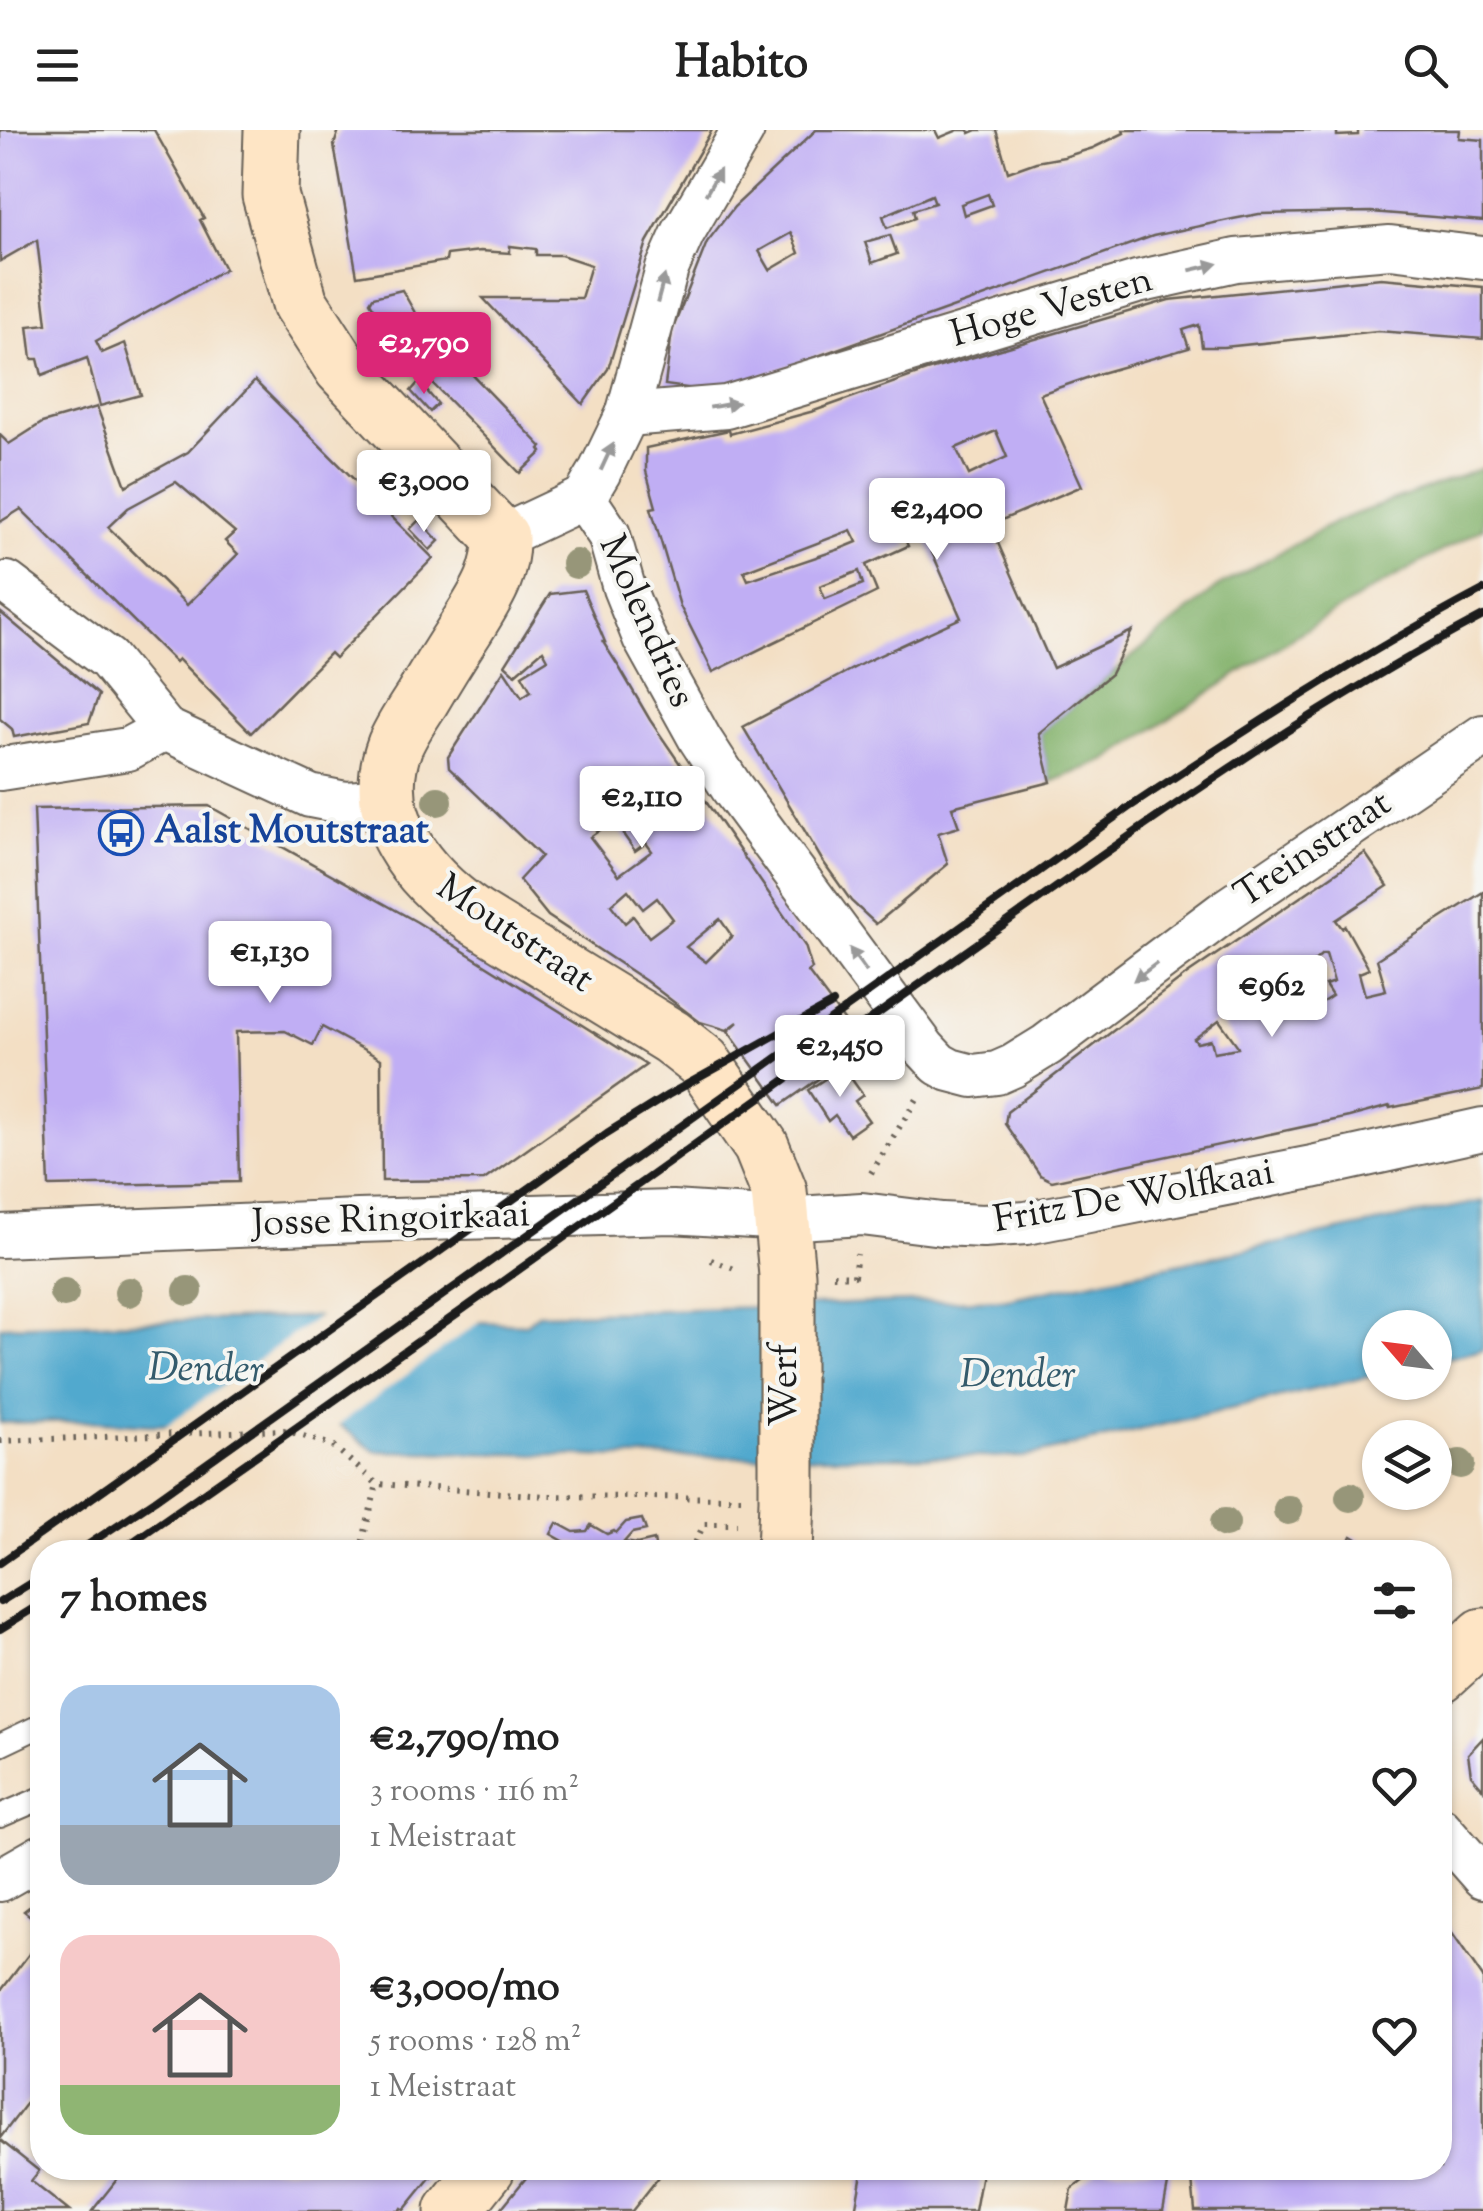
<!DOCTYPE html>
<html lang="en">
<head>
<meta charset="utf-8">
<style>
	body { margin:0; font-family:"Sorts Mill Goudy",serif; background:#f2f2f2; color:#222; height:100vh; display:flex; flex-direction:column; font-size:38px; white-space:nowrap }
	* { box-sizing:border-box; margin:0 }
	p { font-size:32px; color:#767676 }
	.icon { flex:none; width:55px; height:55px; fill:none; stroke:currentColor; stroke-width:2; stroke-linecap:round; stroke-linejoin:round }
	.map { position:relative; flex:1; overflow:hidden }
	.details { position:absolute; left:30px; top:1410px; width:1422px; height:640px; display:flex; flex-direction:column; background:#fff; border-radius:40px; box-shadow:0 2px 8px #0004 }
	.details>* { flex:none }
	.needle { width:65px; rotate:298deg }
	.fabs { position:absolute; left:1362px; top:1180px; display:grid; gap:20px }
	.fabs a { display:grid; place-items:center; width:90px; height:90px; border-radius:50%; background:#fff; box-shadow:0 2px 8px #0004; font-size:50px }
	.price { position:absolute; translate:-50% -85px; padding:0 22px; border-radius:10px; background:#fff; color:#222; font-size:32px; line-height:65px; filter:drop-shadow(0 2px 5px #0008) }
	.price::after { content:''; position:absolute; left:50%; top:60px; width:30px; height:22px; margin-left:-15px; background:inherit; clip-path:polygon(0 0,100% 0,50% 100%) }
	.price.on { background:#db2777; color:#fff }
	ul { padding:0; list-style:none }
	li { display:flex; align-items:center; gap:30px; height:250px; padding:0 30px }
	li span { display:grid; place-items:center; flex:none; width:280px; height:200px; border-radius:30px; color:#555 }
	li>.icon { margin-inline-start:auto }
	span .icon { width:120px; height:120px; fill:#fffc; stroke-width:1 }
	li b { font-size:42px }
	h2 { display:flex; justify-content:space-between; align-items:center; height:120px; padding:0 30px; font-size:42px }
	header { display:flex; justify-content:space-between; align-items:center; height:130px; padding:0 30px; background:#fff; font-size:45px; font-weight:700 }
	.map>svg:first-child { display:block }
	.forest { fill:#80b068; stroke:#4e6642; stroke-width:2.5 }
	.water { fill:#51a9ce; stroke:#366275; stroke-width:2.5 }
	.pier { fill:#f3dfc4 }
	.building { fill:#c0aef4; fill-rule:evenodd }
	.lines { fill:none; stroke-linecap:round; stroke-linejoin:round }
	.lane-casing { stroke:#676057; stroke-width:26 }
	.street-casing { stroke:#676057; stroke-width:46 }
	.secondary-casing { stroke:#676057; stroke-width:59 }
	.path { stroke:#676057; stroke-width:6; stroke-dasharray:2.5 8; stroke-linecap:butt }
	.lane { stroke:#fff; stroke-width:22 }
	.street { stroke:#fff; stroke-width:42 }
	.secondary { stroke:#fee5c5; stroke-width:55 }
	.rail { stroke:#1c1c1c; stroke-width:8 }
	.tree { fill:#979679 }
	.oneway { fill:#999 }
	.labels { text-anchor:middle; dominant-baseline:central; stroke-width:8; stroke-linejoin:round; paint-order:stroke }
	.street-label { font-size:38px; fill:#1c1c1c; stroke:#f6f6f2 }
	.transit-label { font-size:38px; font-weight:bold; fill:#164399; stroke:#f6f6f2; text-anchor:start }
	.water-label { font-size:40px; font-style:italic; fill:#345b6c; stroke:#f6f6f2 }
</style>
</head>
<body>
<header><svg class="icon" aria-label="menu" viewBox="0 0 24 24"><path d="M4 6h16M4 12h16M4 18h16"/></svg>Habito<svg class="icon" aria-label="search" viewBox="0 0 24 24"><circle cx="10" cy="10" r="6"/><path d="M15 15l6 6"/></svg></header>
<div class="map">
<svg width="1483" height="2081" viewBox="0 0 1483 2081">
	<rect width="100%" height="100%" fill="#f6f6f2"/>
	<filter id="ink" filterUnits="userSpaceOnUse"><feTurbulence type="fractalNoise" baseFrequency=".01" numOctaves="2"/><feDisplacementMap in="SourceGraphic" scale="20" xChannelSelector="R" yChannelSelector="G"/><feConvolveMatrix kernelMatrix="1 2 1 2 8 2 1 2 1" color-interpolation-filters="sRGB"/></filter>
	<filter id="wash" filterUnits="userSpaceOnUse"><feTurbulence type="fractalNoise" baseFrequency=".0048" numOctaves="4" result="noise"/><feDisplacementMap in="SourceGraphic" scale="40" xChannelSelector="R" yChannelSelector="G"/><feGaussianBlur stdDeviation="2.25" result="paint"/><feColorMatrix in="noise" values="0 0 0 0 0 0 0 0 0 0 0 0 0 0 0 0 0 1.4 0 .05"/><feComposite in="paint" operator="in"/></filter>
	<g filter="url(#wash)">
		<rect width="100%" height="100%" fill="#f3dfc4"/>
		<polygon class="forest" points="1483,338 1483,398 1366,463 1300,503 1107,630 1051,652 1039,603 1217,457 1339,390"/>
		<polygon class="water" points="1483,1071 1483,1220 1435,1231 1435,1198 1380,1198 1380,1244 1024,1327 627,1327 375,1321 337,1293 148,1295 87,1291 0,1293 0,1196 338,1186 526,1194 538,1184 1007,1169"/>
		<polygon class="pier" points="326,1181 486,1187 334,1298 160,1300"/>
		<g id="blocks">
			<g class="building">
				<polygon points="0,0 154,0 204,88 200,90 225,139 96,211 102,223 125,213 141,265 100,276 87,228 42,245 38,229 32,229 28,196 47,194 37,110 0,131"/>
				<polygon points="339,0 712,0 647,112 608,239 583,274 483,168 581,168 591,135 561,125 536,125 536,119 510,116 510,123 480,121 447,125 446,131 357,146 334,15"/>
				<path d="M816,0H935L939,8L958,0H969L970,3L977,0H996L1008,42L1036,32L1064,27L1093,18L1124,3L1123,0H1337V6L1358,5V0H1460L1459,8L1483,10V91L1371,82L1259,84L1233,89L1153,106L717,262L665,255L672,201L707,112L734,77ZM988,64L992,75L964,85L961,74ZM932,65L935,73L913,80L915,88L887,98L883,86ZM791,103L799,123L770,140L759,121ZM890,105L897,124L872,133L865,112Z"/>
				<path d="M1381,148L1483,157V209L1378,201L1224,217H1202L1199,195L1183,200L1189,218L1101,243L1040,264L1082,356L990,395L1053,538L1132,501L1111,544L1039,603L1051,652L952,677L959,697L938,703L948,734L876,794L851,771L822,730L743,597L867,531L961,488L901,352L884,360L908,416L866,435L877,462L713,542L680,476L651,378L656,377L646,341V318L729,300L730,304L814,281L926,241L1169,170ZM996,301L1007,327L969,345L956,318ZM851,400L857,412L840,419L748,450L744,441ZM859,441L863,454L825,469L820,456Z"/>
				<polygon points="402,160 418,188 542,317 540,319 542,322 520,343 401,221 370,172 373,167"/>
				<path d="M255,251L433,428L335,528L330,523L251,603L178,529L175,532L21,379L0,392V305L9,314L42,293L97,277L126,356L188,322ZM176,352L235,402L225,411L238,424L187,475L108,397L128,378Z"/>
				<polygon points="419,252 438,274 430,282 411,261"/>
				<polygon points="419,390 439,411 430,420 410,399"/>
				<path d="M583,460L605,512H603L619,537L650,590L805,816L812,839L808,842L864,917L781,975L728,901L738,892L727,900L700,892L646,851L548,786L519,750L541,726L449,638L448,627L504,540L522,567L531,561L522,545L548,529L543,520L515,544L505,535L550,464ZM633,677L638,683L618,697L635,721L646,713L652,721L619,745L590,707ZM628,760L643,779L657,768L673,789L649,807L633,786L625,793L611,775ZM720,789L732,806L706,832L686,817Z"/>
				<polygon points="0,482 99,565 89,593 14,607 12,599 0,589"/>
				<polygon points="209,676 417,792 646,935 484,1050 382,1051 381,929 322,897 313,915 285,901 236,902 239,1052 49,1056 34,679"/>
				<path d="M1365,723L1388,756L1336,790L1342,798L1345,796L1369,839L1359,843L1365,865L1386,860L1377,829L1483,762V959L1390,978V976L1349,987L1052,1051L1040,1045L1005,994L1007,982L1186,845ZM1322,824H1326L1334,852L1325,855L1332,866L1303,885L1286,861L1316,842L1311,834ZM1219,890L1237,915L1238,918L1214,922L1211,910L1197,913L1194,909Z"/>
				<polygon points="843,937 863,965 855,971 869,991 849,1005 835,985 828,991 808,960"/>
				<polygon points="642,1389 646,1400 632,1403 624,1412 637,1414 654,1410 656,1421 588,1422 596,1419 579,1413 567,1413 551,1404 557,1393 574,1402 587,1401 591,1395 607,1404 614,1401 616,1403 626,1392"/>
				<polygon points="1352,1406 1378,1422 1343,1422"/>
				<polygon points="1483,1608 1483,1659 1471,1645 1468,1624"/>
				<polygon points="42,1767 42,1795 24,1781"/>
				<polygon points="1440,1786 1483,1848 1483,2081 1195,2081 1191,2038 1440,2038"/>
				<polygon points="42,1807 42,1972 33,1965 0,2008 0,1862"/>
				<polygon points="0,2010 39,2041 31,2051 69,2081 0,2081"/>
				<polygon points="126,2038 438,2038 404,2080 401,2078 399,2081 92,2081"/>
				<polygon points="534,2038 666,2038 632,2081 499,2081"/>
				<polygon points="863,2038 983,2038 975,2081 855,2081"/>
				<polygon points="1100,2038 1171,2038 1163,2081 1068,2081 1072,2059"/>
			</g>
		</g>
	</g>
	<g filter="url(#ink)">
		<use href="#blocks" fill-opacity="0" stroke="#676057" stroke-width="2.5"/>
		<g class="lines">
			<defs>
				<g id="lane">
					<polyline points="0,1615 42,1595"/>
					<polyline points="0,1686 42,1668"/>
				</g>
				<g id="street">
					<polyline points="627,285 726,277 1137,152 1236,130 1390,117 1483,128"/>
					<polyline points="584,368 609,405 624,458 644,508 700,609 732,658 924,918 939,934 950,940 973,946 997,943 1013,936 1047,915 1228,779 1483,606"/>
					<polyline points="584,368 599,343 627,285 667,139 683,103 743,0"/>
					<polyline points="501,407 584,368"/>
					<polyline points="7,453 108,529 165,599 310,666 346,673 387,670"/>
					<polyline points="0,639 128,619 165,599"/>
					<polyline points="0,1106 358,1091 672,1082 782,1089 862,1084 942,1094 983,1096 1026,1093 1073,1084 1312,1037 1483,999"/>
					<polyline points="1440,1698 1483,1747"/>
					<polyline points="0,1750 42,1726"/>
				</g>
				<g id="secondary">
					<path d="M272,0L270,65L300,173L342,238L501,407C502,444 485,467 466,498C451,521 436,545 422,569C412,584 402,599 395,615C367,688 419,748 475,787L671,907L703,932L761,1016L779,1061L787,1145V1370L785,1422"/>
					<polyline points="1440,1545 1483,1506"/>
					<polyline points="453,2081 487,2038"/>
				</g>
			</defs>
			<use href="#lane" class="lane-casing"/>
			<use href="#street" class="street-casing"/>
			<use href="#secondary" class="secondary-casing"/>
			<g class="path">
				<polyline points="871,1043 917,969"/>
				<polyline points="711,1130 737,1140"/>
				<polyline points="833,1145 854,1146 857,1124"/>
				<polyline points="0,1311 284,1300 332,1315 377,1354 546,1366 741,1368"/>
				<polyline points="360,1422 377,1354"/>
				<polyline points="691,1422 704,1394 737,1394"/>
			</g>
			<use href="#lane" class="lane"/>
			<use href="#street" class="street"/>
			<use href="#secondary" class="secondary"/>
			<g class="rail">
				<path d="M77,1422L155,1370L1128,678C1244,601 1360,525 1483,460"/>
				<path d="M118,1422C383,1239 643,1050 906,864C1093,731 1280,594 1483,486"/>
				<polyline points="0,1433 607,1003 668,965 833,873"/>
				<polyline points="0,1472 42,1446"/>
				<polyline points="0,1499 42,1473"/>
			</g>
		</g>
		<g class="tree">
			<circle cx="576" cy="434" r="15"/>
			<circle cx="438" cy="671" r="15"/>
			<circle cx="188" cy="1161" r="15"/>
			<circle cx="129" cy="1162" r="15"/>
			<circle cx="64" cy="1163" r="15"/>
			<circle cx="1460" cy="1334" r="15"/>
			<circle cx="1350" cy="1367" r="15"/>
			<circle cx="1288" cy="1380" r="15"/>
			<circle cx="1225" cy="1393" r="15"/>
		</g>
		<defs><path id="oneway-solid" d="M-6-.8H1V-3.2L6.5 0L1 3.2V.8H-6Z" transform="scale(2.5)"/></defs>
		<g class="oneway">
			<use href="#oneway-solid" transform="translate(713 52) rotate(-60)"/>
			<use href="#oneway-solid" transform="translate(1204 137) rotate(-13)"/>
			<use href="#oneway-solid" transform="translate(661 159) rotate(-75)"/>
			<use href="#oneway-solid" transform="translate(724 275) rotate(-10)"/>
			<use href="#oneway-solid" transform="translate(607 327) rotate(-65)"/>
			<use href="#oneway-solid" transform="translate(858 830) rotate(-126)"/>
			<use href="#oneway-solid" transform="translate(1145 842) rotate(143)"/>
		</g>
	</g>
	<defs>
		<symbol id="bus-ring" viewBox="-11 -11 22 22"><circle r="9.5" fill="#f6f6f2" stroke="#1a4fb4" stroke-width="1.5"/><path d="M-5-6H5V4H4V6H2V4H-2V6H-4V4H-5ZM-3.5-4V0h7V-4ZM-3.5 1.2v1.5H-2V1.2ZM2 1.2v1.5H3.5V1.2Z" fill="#1a4fb4"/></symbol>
	</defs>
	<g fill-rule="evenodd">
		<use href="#bus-ring" x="96" y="678" width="50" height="50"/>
	</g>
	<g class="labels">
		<g class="street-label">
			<text transform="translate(1052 179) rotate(-16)">Hoge Vesten</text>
			<text transform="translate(645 492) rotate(66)">Molendries</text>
			<text transform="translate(1314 721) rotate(-34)">Treinstraat</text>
			<text transform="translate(514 805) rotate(34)">Moutstraat</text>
			<text transform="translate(1134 1068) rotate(-10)">Fritz De Wolfkaai</text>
			<text transform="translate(391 1091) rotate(-2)">Josse Ringoirkaai</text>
			<text transform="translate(787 1255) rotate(-90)">Werf</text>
		</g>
		<g class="transit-label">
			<text x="154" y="703">Aalst Moutstraat</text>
		</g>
		<g class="water-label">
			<text transform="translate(206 1241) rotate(1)">Dender</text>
			<text x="1018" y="1247">Dender</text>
		</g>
	</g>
</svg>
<div class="fabs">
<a><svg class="needle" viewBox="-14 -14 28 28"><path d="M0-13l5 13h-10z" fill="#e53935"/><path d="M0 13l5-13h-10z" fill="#767676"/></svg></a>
<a><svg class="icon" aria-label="layers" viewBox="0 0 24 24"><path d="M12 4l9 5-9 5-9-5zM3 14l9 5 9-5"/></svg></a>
</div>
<b class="price on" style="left:424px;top:267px">€2,790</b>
<b class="price" style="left:424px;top:405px">€3,000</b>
<b class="price" style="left:937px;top:433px">€2,400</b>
<b class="price" style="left:642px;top:721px">€2,110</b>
<b class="price" style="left:270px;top:876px">€1,130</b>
<b class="price" style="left:1272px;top:910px">€962</b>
<b class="price" style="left:840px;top:970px">€2,450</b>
<section class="details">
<h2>7 homes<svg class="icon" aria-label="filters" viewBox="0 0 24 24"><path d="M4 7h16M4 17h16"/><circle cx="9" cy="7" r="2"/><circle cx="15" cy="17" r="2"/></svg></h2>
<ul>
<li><span style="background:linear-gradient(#a9c7e8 70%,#9aa5b1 0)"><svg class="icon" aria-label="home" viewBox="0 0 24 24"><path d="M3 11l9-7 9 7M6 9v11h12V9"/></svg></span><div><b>€2,790/mo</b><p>3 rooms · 116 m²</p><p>1 Meistraat</p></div><svg class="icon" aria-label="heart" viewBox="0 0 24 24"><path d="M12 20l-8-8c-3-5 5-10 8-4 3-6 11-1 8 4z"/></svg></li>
<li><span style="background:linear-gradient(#f6c9c9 75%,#8fb573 0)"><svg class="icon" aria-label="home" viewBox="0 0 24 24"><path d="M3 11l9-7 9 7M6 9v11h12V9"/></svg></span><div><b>€3,000/mo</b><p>5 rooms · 128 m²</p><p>1 Meistraat</p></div><svg class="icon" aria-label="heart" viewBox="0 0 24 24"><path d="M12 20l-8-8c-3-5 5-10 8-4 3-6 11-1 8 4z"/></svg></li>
</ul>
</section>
</div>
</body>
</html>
